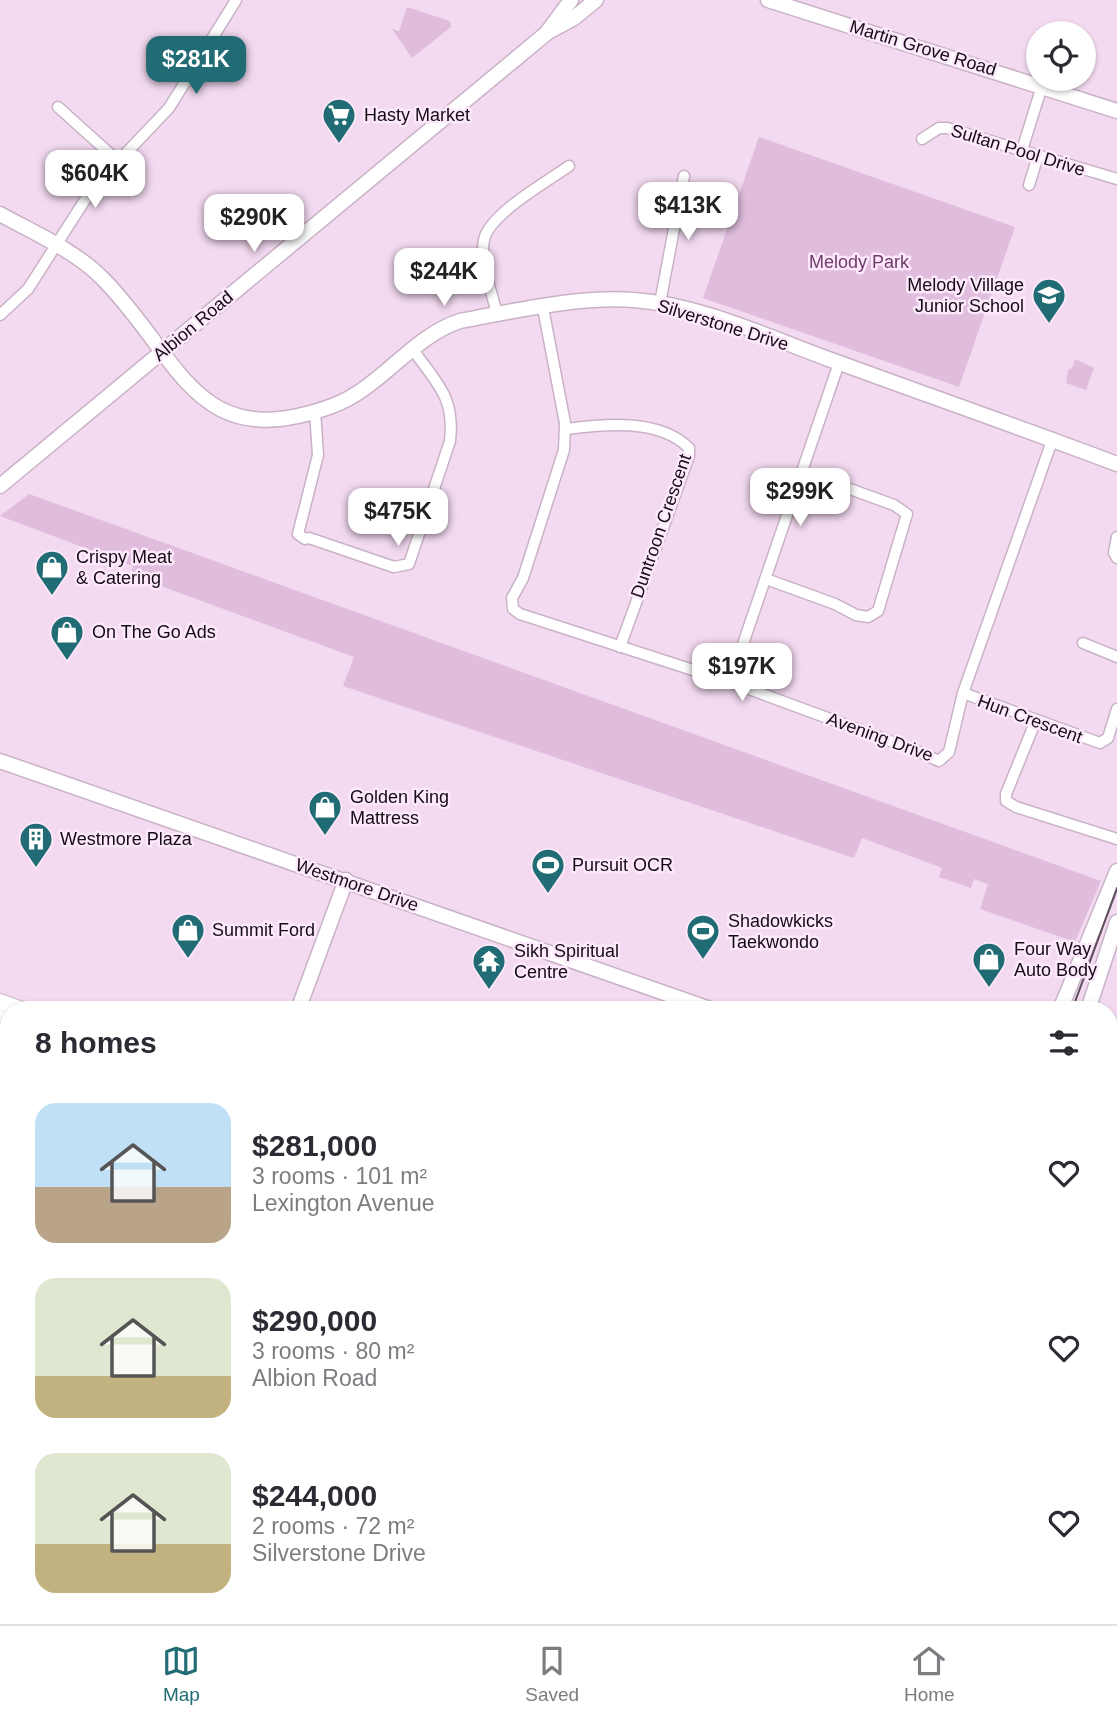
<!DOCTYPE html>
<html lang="en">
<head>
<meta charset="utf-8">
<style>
	body { margin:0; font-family:Arial,sans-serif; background:#f7f7f7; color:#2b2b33; height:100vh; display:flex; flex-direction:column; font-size:26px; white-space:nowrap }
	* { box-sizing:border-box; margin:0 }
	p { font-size:23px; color:#7c7c81 }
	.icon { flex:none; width:38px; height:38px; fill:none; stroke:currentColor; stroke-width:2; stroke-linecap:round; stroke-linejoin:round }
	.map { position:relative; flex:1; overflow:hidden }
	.details { position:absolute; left:0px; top:1001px; width:1118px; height:623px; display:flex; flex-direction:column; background:#fff; border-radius:28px 28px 0 0; box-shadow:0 2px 5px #0004 }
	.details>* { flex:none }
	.fabs { position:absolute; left:1026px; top:21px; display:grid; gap:14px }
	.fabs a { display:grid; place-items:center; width:70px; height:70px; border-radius:50%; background:#fff; box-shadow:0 2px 5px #0004; font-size:35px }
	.price { position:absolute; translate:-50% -60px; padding:0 16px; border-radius:14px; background:#fff; color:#222; font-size:23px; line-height:46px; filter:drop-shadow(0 2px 4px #0008) }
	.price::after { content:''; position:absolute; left:50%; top:42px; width:21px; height:16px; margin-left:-10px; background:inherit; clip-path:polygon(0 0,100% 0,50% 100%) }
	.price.selected { background:#216b74; color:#fff }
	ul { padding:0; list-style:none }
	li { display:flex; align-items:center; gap:21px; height:175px; padding:0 35px }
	li span { display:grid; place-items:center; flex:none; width:196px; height:140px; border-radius:21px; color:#555 }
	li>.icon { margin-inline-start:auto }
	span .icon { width:84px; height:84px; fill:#fffc; stroke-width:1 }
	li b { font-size:30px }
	h2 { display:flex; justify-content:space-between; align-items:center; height:84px; padding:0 35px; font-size:30px }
	.tabs { display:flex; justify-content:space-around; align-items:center; height:98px; border-top:2px solid #e1e1e2; background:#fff; font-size:19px; color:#7c7c81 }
	.tabs a { display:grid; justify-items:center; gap:4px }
	.tabs .selected { color:#216b74 }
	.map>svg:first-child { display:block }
	.green { fill:#e0bddd }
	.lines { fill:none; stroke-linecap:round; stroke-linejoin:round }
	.street-casing { stroke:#c9b2c7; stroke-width:13 }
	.secondary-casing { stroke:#c9b2c7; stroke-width:17 }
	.primary-casing { stroke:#c9b2c7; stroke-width:18 }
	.street { stroke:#fff; stroke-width:10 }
	.secondary { stroke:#fff; stroke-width:14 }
	.primary { stroke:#fff; stroke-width:16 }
	.tram { stroke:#5c4e5b; stroke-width:2 }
	.labels { text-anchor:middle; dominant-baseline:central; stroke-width:5; stroke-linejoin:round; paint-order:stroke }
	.street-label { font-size:18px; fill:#140c14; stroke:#fde9fb }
	.poi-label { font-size:18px; fill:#140c14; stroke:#fde9fb; text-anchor:start }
	.park-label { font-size:18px; fill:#6f3a6d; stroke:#fde9fb }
</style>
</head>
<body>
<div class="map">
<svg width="1117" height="1624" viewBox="0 0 1117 1624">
	<rect width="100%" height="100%" fill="#f3daf1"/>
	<g class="green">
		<polygon points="407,7 450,21 451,27 412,58 392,29 399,31"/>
		<polygon points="759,137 1015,227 959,387 703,298"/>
		<polygon points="1075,359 1094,368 1086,390 1066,383 1068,370 1072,368"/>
		<polygon points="29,494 1101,881 1075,942 980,909 988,884 974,879 971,888 939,877 942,868 862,838 854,858 343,686 354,657 131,575 133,566 0,516"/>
	</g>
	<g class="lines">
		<defs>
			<g id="street">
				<polyline points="58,107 118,161"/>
				<polyline points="922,139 939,128 947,128 1117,179"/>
				<polyline points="1022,150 1042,86"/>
				<polyline points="1029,185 1038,156"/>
				<polyline points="660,303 684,176"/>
				<polyline points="543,308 565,423 564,450 523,578 512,598 513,609 520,614 730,682 917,751 939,761 949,752 963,693 1053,438"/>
				<polyline points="0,315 28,289 92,189 169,108 236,0"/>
				<path d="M497,315C493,294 479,262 484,240C489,214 547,182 569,166"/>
				<path d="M315,411L318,455L298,534L305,539L309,538L394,567L409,564L450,441C455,397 437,384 414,351"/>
				<path d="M566,429C603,424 659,418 689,448V456L620,647"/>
				<polyline points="1117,537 1114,553 1117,558"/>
				<polyline points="766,579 835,604 856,615 868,617 878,611 907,514 894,505 803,472"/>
				<polyline points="1083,643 1117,657"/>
				<polyline points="730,682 839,363"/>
				<polyline points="963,693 1100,743 1108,738 1117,709"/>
				<polyline points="1036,720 1006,794 1006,801 1016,807 1117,839"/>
				<polyline points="1110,1140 1117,1118"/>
				<polyline points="1110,1151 1117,1153"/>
				<polyline points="1110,1249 1117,1251"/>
				<polyline points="0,1262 9,1265"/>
				<polyline points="1110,1318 1117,1321"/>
				<polyline points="1110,1498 1117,1501"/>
				<polyline points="739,1615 747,1624"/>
				<polyline points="1056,1615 1072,1624"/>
				<polyline points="933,1624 939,1615"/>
			</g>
			<g id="secondary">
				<polyline points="768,0 1117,111"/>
				<polyline points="548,31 571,0"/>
				<path d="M0,214C34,233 76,251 103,279C182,359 195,456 332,406C381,388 411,337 460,321C516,311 577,296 634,300C703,305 772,339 837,362C930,396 1024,429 1117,464"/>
				<polyline points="0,486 548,32 574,18 596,0"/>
				<polyline points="0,761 713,1010"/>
				<polyline points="298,1010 346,880"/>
				<polyline points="1060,1010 1117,871"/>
				<polyline points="1088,1010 1117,922"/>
				<polyline points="90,1624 93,1615"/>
				<polyline points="821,1624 828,1615"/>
				<polyline points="841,1624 848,1615"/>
			</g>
			<g id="primary">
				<polyline points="0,1002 22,1010"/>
				<polyline points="0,1019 9,1022"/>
				<polyline points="1110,1399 1117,1401"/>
			</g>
		</defs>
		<use href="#street" class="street-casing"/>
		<use href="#secondary" class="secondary-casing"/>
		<use href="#primary" class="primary-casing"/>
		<use href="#street" class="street"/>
		<use href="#secondary" class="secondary"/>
		<use href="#primary" class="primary"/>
		<g class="tram">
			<polyline points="1072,1010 1117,888"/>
			<polyline points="1110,1427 1117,1430"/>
		</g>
	</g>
	<defs>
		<symbol id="supermarket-pin" viewBox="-11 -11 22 30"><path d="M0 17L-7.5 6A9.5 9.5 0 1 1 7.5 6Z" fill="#216b74" stroke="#fde9fb"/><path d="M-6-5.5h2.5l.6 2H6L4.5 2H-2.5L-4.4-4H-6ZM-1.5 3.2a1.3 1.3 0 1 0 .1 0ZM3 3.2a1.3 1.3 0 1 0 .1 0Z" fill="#fff"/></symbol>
		<symbol id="school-pin" viewBox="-11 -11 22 30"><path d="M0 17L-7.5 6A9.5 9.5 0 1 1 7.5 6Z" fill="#216b74" stroke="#fde9fb"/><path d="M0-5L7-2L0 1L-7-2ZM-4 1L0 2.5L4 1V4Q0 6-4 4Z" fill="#fff"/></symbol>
		<symbol id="shop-pin" viewBox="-11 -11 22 30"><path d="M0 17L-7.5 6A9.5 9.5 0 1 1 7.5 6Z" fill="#216b74" stroke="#fde9fb"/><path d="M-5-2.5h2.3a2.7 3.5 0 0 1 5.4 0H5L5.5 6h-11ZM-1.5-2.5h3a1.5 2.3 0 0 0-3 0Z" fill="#fff"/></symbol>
		<symbol id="building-pin" viewBox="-11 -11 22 30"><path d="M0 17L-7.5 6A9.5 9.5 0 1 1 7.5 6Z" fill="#216b74" stroke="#fde9fb"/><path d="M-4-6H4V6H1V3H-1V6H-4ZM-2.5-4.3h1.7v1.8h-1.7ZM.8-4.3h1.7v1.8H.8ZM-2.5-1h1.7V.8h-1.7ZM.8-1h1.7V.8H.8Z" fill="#fff"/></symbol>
		<symbol id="stadium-pin" viewBox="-11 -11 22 30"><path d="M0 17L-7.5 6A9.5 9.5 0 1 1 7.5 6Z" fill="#216b74" stroke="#fde9fb"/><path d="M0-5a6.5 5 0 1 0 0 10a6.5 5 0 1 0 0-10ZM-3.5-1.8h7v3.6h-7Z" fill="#fff"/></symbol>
		<symbol id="temple-pin" viewBox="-11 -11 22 30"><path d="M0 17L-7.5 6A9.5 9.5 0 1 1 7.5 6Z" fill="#216b74" stroke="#fde9fb"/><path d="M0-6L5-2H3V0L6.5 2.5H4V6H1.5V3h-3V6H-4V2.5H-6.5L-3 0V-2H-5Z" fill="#fff"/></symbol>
	</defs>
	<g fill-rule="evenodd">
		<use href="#supermarket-pin" x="320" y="96" width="38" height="52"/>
		<use href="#school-pin" x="1030" y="276" width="38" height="52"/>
		<use href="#shop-pin" x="33" y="548" width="38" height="52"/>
		<use href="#shop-pin" x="48" y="613" width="38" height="52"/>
		<use href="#shop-pin" x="306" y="788" width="38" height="52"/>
		<use href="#building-pin" x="17" y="820" width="38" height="52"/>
		<use href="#stadium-pin" x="529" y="846" width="38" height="52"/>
		<use href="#shop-pin" x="169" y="911" width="38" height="52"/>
		<use href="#stadium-pin" x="684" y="912" width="38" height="52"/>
		<use href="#shop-pin" x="970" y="940" width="38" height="52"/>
		<use href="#temple-pin" x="470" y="942" width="38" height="52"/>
	</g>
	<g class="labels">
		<g class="street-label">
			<text transform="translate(923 48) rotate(17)">Martin Grove Road</text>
			<text transform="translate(1018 150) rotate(17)">Sultan Pool Drive</text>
			<text transform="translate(723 325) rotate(17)">Silverstone Drive</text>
			<text transform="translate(193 326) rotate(-40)">Albion Road</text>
			<text transform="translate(661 526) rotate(-71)">Duntroon Crescent</text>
			<text transform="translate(1030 719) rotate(20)">Hun Crescent</text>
			<text transform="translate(880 737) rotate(20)">Avening Drive</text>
			<text transform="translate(357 885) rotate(19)">Westmore Drive</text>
		</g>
		<g class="poi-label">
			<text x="364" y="115">Hasty Market</text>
			<text x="1024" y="285" text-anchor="end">Melody Village<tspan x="1024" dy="21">Junior School</tspan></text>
			<text x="76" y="557">Crispy Meat<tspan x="76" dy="21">&amp; Catering</tspan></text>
			<text x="92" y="632">On The Go Ads</text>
			<text x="350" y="797">Golden King<tspan x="350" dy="21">Mattress</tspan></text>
			<text x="60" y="839">Westmore Plaza</text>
			<text x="572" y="865">Pursuit OCR</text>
			<text x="728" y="921">Shadowkicks<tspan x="728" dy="21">Taekwondo</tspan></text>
			<text x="212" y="930">Summit Ford</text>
			<text x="1014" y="949">Four Way<tspan x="1014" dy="21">Auto Body</tspan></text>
			<text x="514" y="951">Sikh Spiritual<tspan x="514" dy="21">Centre</tspan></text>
		</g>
		<g class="park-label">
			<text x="859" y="262">Melody Park</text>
		</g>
	</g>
</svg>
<div class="fabs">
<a><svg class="icon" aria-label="locate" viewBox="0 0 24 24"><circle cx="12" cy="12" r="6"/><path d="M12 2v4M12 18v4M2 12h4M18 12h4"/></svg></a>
</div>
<b class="price selected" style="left:196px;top:96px">$281K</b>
<b class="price" style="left:95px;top:210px">$604K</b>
<b class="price" style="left:688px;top:242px">$413K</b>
<b class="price" style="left:254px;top:254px">$290K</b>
<b class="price" style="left:444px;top:308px">$244K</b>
<b class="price" style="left:800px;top:528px">$299K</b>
<b class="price" style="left:398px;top:548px">$475K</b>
<b class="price" style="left:742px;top:703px">$197K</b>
<section class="details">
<h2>8 homes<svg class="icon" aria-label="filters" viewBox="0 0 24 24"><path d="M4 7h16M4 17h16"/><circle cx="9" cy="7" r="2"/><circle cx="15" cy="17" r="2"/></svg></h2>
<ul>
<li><span style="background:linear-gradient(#bfe0f5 60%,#b9a48a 0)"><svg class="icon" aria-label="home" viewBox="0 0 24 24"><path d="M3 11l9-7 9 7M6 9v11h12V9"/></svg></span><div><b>$281,000</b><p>3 rooms · 101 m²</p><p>Lexington Avenue</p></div><svg class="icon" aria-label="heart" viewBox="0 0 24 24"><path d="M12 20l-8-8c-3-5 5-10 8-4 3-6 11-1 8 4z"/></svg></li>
<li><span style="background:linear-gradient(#dfe7d0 70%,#c2b280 0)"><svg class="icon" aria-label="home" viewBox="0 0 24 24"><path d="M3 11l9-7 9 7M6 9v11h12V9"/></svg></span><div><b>$290,000</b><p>3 rooms · 80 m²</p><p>Albion Road</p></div><svg class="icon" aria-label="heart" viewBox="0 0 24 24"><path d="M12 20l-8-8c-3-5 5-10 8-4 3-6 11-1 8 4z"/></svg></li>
<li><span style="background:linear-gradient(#dfe7d0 65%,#c2b280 0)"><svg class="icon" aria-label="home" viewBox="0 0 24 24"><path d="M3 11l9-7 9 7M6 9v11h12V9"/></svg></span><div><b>$244,000</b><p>2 rooms · 72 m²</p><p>Silverstone Drive</p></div><svg class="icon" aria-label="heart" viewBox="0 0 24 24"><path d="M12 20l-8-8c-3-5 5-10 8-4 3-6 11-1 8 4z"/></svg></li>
</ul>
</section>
</div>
<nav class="tabs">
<a class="selected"><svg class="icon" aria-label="map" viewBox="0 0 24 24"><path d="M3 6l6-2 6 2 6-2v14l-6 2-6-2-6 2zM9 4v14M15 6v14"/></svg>Map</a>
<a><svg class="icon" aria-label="saved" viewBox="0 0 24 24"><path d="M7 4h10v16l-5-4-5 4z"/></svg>Saved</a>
<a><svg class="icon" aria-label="home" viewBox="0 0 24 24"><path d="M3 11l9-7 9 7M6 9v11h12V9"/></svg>Home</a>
</nav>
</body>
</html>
